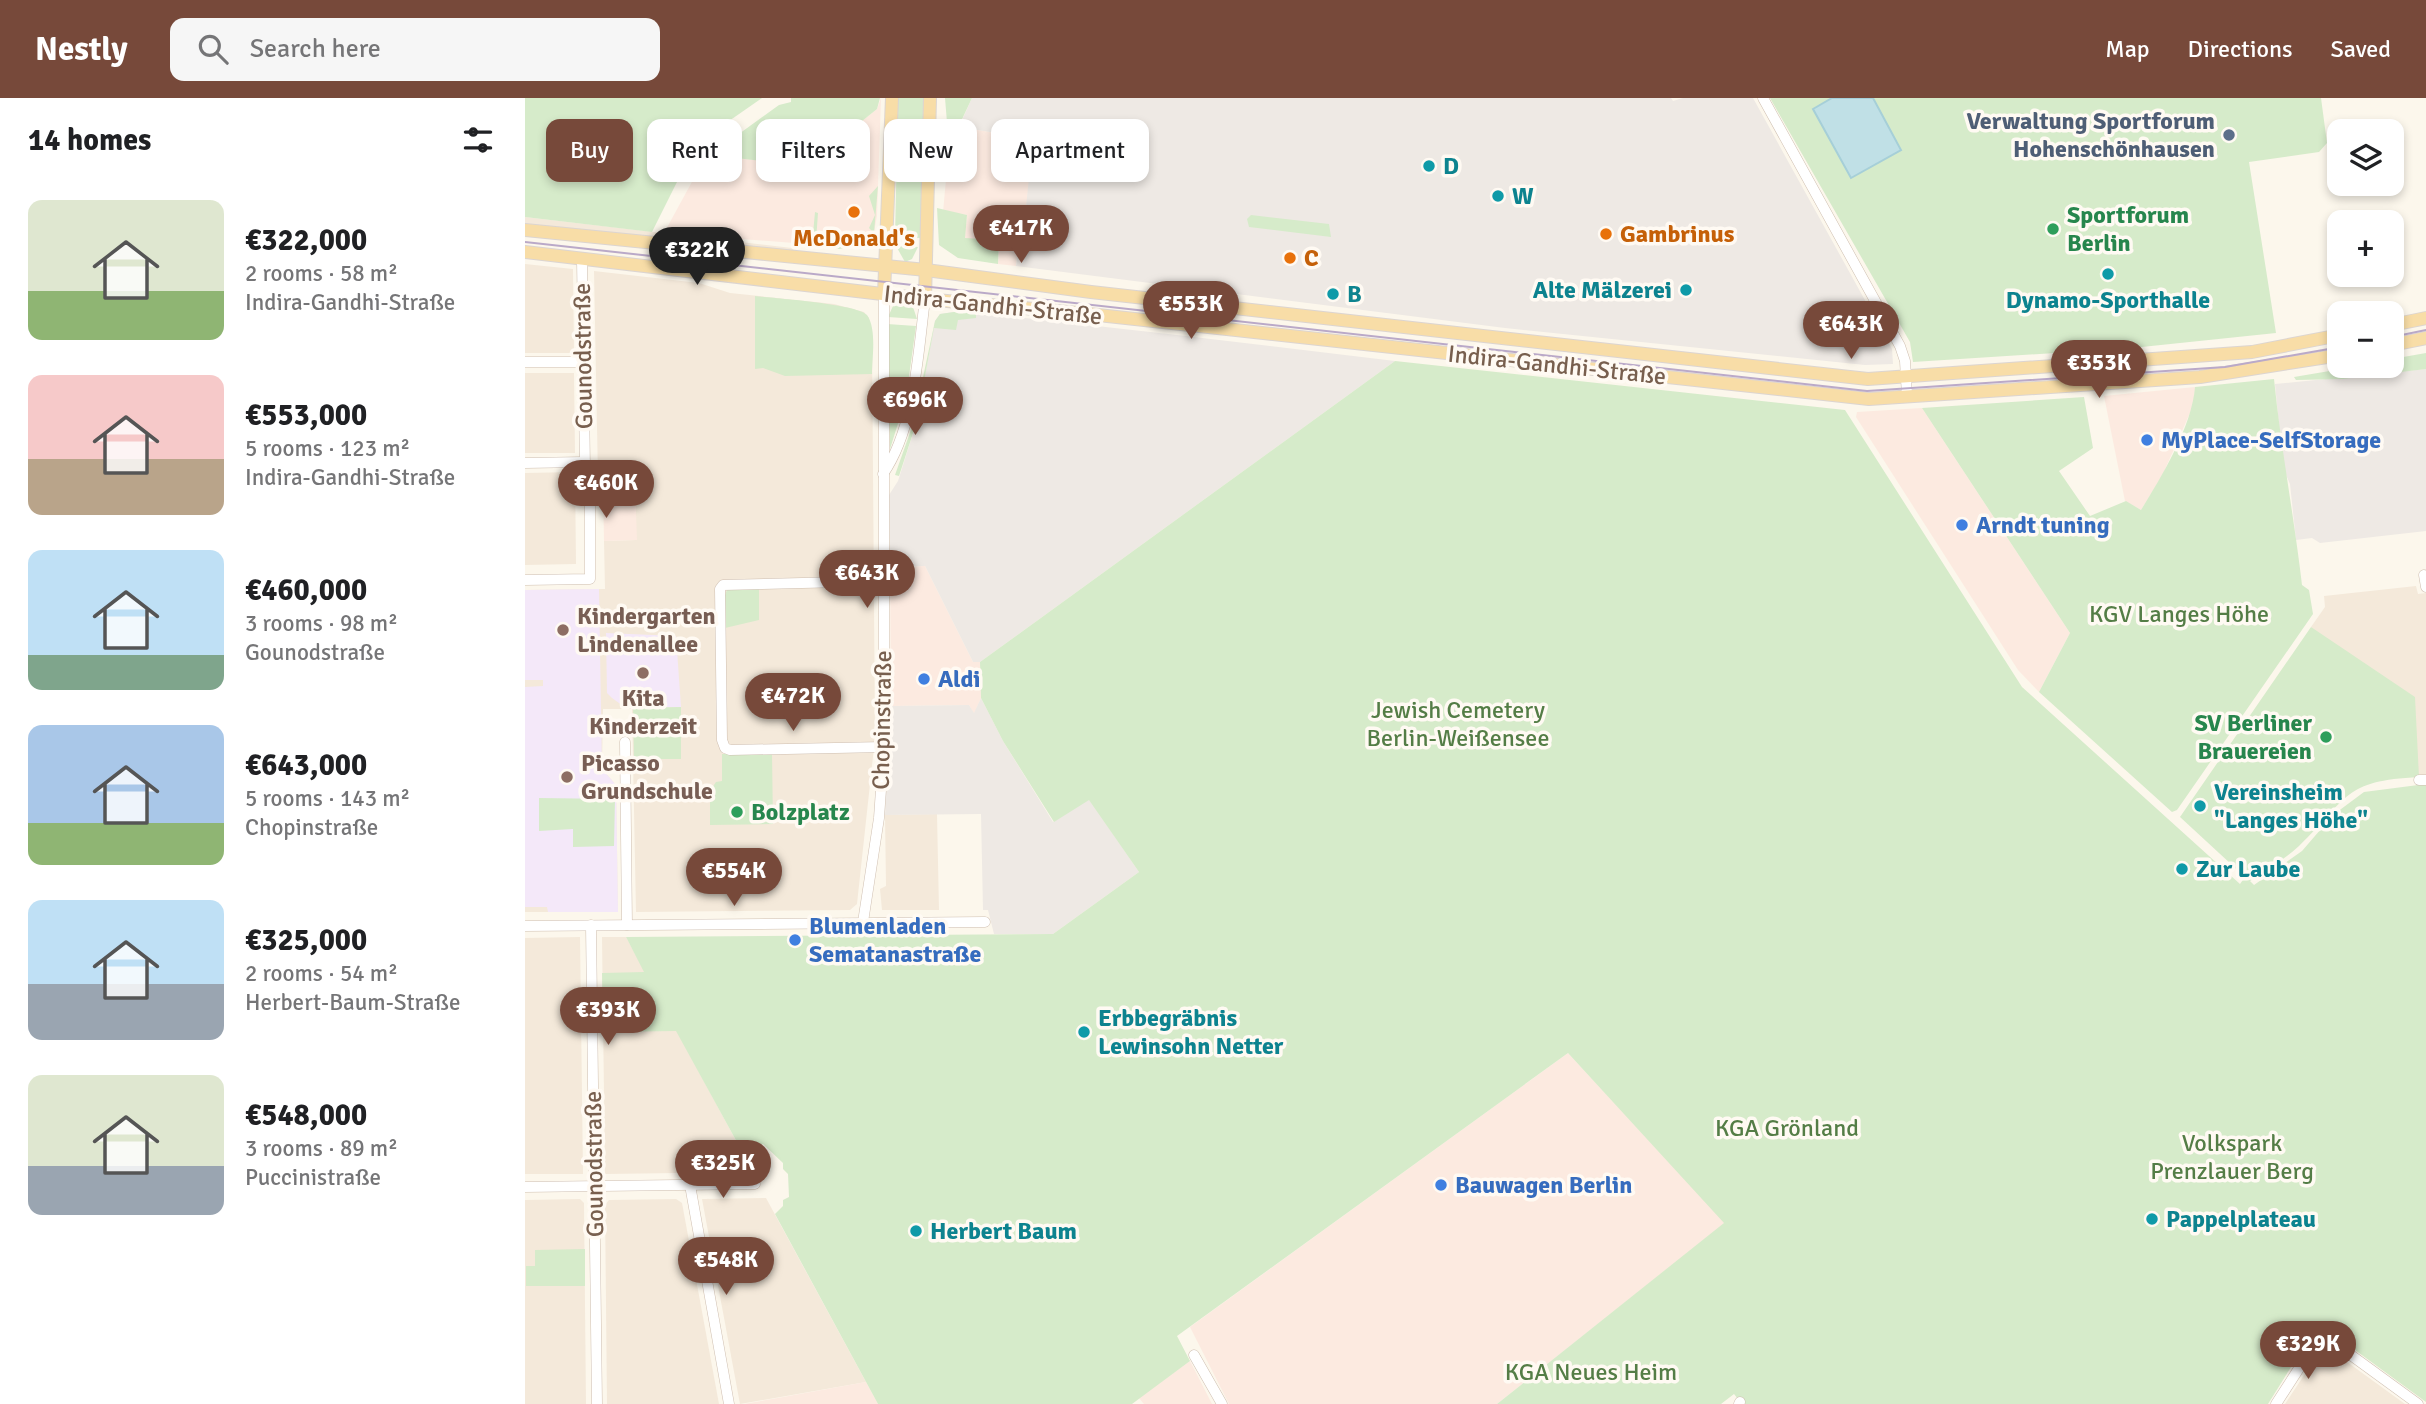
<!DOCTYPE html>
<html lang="en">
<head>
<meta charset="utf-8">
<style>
	body { margin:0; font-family:Signika,sans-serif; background:#f6f6f6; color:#202124; height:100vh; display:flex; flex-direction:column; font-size:26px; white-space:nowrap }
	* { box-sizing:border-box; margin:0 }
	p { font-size:23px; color:#757577 }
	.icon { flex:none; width:38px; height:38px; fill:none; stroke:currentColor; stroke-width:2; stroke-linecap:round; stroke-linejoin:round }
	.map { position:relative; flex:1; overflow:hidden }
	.side { display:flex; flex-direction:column; background:#fff; width:525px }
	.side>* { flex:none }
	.banner { position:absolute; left:21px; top:21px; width:665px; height:63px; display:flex; gap:14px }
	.tools { position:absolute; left:1802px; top:21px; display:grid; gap:14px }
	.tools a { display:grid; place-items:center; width:77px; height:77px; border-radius:14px; background:#fff; box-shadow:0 4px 10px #0003; font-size:35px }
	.price { position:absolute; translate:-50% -60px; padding:0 16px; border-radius:24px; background:#77493a; color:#fff; font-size:23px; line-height:46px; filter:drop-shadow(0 2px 4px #0008) }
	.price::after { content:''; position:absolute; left:50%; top:42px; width:21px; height:16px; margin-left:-10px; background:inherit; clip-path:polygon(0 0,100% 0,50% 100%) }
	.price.selected { background:#222; color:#fff }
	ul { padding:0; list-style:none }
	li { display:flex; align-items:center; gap:21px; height:175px; padding:0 28px }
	li span { display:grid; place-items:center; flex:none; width:196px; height:140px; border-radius:14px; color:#555 }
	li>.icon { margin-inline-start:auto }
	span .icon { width:84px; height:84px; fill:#fffc; stroke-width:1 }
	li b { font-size:30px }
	h2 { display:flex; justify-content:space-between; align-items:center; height:84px; padding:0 28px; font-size:30px }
	.pill { padding:0 24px; border-radius:14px; background:#fff; box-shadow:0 4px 10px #0003; font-size:24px; line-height:63px }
	.pill.selected { background:#77493a; color:#fff }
	header { display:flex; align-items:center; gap:42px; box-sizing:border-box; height:98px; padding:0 35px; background:#77493a; color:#fff }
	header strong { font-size:33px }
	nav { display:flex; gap:38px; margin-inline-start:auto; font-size:24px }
	.search { width:490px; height:63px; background:#f6f6f6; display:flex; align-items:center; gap:18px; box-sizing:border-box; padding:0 24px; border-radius:14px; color:#757577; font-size:26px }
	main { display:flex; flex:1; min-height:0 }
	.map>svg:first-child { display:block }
	.residential { fill:#f4e9da }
	.commercial { fill:#fceae0 }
	.industrial { fill:#eee9e4 }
	.education { fill:#f4e8f9 }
	.green { fill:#d6ebca }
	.water { fill:#c0e0e6; stroke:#a6cfd8; stroke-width:2 }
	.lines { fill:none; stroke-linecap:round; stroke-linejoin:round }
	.minor-casing { stroke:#cfbfb1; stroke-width:11 }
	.major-casing { stroke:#dcd5d1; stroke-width:14 }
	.minor { stroke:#fff; stroke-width:10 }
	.major { stroke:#f8dda7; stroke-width:12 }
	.tram { stroke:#baa9c8; stroke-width:2 }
	.service-dot { fill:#5c6f8a; stroke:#fffaf3; stroke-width:2.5 }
	.culture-dot { fill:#0f9aa8; stroke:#fffaf3; stroke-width:2.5 }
	.food-dot { fill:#e8710a; stroke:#fffaf3; stroke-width:2.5 }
	.leisure-dot { fill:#2e9e5b; stroke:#fffaf3; stroke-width:2.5 }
	.shop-dot { fill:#3f7fe0; stroke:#fffaf3; stroke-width:2.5 }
	.education-dot { fill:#8d6e63; stroke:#fffaf3; stroke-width:2.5 }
	.labels { text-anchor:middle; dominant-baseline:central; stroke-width:7; stroke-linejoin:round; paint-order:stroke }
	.service-label { font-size:24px; font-weight:bold; fill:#4e5e75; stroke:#fffaf3; text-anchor:end }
	.culture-label { font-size:24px; font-weight:bold; fill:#0d838f; stroke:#fffaf3; text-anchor:start }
	.leisure-label { font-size:24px; font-weight:bold; fill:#27864d; stroke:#fffaf3; text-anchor:start }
	.food-label { font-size:24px; font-weight:bold; fill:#c56008; stroke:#fffaf3; text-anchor:start }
	.street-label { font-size:24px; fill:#785f4e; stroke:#fffaf3 }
	.shop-label { font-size:24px; font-weight:bold; fill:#366cbe; stroke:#fffaf3; text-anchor:start }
	.park-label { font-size:24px; fill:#547d46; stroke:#fffaf3 }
	.education-label { font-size:24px; font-weight:bold; fill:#785e54; stroke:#fffaf3; text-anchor:start }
</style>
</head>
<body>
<header>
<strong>Nestly</strong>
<div class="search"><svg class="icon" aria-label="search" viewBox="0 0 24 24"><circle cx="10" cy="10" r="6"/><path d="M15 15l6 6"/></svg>Search here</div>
<nav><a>Map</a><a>Directions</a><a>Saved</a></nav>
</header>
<main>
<section class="side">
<h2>14 homes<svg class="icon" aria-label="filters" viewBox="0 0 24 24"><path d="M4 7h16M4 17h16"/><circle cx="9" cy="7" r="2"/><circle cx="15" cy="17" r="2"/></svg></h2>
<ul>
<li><span style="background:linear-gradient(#dfe7d0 65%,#8fb573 0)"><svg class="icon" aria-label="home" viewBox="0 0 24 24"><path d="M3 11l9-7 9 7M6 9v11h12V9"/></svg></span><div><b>€322,000</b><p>2 rooms · 58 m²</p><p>Indira-Gandhi-Straße</p></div></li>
<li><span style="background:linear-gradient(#f6c9c9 60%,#b9a48a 0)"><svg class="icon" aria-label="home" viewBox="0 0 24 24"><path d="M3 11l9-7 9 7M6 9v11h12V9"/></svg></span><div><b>€553,000</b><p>5 rooms · 123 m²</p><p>Indira-Gandhi-Straße</p></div></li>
<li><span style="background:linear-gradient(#bfe0f5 75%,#7fa58c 0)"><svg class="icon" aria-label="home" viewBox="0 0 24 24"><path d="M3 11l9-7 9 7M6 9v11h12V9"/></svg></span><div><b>€460,000</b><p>3 rooms · 98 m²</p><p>Gounodstraße</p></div></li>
<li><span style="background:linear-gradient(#a9c7e8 70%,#8fb573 0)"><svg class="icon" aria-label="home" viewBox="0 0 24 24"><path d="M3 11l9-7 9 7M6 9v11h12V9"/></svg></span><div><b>€643,000</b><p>5 rooms · 143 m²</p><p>Chopinstraße</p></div></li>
<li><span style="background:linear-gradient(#bfe0f5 60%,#9aa5b1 0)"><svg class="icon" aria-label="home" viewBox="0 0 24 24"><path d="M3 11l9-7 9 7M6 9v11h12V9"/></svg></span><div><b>€325,000</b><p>2 rooms · 54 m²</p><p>Herbert-Baum-Straße</p></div></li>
<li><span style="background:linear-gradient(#dfe7d0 65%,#9aa5b1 0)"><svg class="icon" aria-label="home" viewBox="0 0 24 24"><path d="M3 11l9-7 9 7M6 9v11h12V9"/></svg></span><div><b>€548,000</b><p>3 rooms · 89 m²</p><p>Puccinistraße</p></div></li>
</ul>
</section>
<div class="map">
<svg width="1901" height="1306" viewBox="0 0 1901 1306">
	<rect width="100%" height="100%" fill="#fcf7ec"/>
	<g class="residential">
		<polygon points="0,119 267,150 272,148 269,156 0,128"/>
		<polygon points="0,166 48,171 49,255 0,255"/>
		<polygon points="69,173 174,185 205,195 309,206 339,214 344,220 347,239 350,640 332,806 325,812 111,814 107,611 78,611 77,671 91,687 93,814 0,814 0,492 80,491 79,443 111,442 110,385 78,385 78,380 73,380"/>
		<polygon points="0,275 49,275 50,355 0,355"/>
		<polygon points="50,374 51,466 0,467 0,375"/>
		<polygon points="1891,488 1893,496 1901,495 1901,679 1894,679 1786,529 1800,509 1799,498"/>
		<polygon points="412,716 414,812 357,812 355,791 361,788 360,717"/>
		<polygon points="55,839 58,1076 0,1076 0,840"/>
		<polygon points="77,839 101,839 228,1074 80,1076"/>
		<polygon points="241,1100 341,1284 215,1306 177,1101"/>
		<polygon points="55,1101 59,1105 61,1306 0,1306 0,1102"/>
		<polygon points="151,1101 157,1105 194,1306 82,1306 80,1107 84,1102"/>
		<polygon points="1799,1247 1800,1248 1880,1306 1760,1306"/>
	</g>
	<g class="commercial">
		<polygon points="356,0 352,118 347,145 321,149 139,135 180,60 185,57 281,67 352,11"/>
		<polygon points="434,29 509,41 499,129 495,129 491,168 473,166 474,152 439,148 442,117 418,114 424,49"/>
		<polygon points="1670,289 1669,306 1637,378 1616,412 1600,403 1579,298"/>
		<polygon points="1397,310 1545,535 1514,594 1493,572 1331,319 1332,314"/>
		<polygon points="110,384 112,442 79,443 78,385"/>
		<polygon points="400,468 448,564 455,564 456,600 449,616 444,607 366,608 365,469"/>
		<polygon points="1043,955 1200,1125 972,1306 704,1306 665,1229"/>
		<polygon points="665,1263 687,1306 619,1306 614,1300"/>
		<polygon points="341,1284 353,1306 219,1306 247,1301"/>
	</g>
	<g class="industrial">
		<polygon points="447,0 1146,0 1148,3 1158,0 1228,0 1367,251 1368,266 1340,267 980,230 491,168 495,128 499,128 508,41 434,29"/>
		<polygon points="436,213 652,237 870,263 455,564 448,564 400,468 365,469 364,397 373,383 391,326 410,223 415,216"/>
		<polygon points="1901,271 1901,433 1795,445 1787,440 1771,442 1765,386 1758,370 1750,286"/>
		<polygon points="456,600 478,643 528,724 564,701 614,774 528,836 469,836 463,812 458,812 456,716 360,717 366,608 444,607 449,615"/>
	</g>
	<g class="education">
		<polygon points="74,491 77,671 91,687 93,814 23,814 22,809 0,809 0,589 18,588 18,582 0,582 0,492"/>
		<polygon points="81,535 151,538 156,609 101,610 87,600 82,595"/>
	</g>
	<g class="green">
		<polygon points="0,0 237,0 171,46 127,134 0,119"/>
		<polygon points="266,0 355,0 352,11 281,68 185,57 254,7 266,4"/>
		<polygon points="373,0 400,0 396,140 370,139"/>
		<polygon points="420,0 447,0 424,49"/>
		<polygon points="1245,0 1796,0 1802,45 1794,54 1724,64 1751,235 1607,250 1388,264 1385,244"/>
		<polygon points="353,88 349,135 344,130 350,117 344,98"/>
		<polygon points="412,110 442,117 440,140 474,142 473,166 433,160 414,147"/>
		<polygon points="290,114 293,115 291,143 323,147 325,140 336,139 335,147 314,151 287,147"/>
		<polygon points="726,117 804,126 806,139 724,129 722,121"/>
		<polygon points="371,148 393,149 387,161 380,164"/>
		<path d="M230,198C248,200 333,206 342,217C352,231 347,260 347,276L260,278L238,270L230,271Z"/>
		<polygon points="376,205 388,209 392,221 363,219 368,208"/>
		<polygon points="436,213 451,215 451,220 433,222 431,232 409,230 391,326 374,378 370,377 388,326 410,223 415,216"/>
		<polygon points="362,226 391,228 381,300 365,351"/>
		<polygon points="1901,255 1901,271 1817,281 1771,282 1769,279 1834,268 1867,268 1867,261"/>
		<path d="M870,263L1320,312L1497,589L1715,786L1720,779L1655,719L1786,529L1890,599L1894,679C1817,683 1825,699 1774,748C1760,761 1741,772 1725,783L1729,787L1777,753L1808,717L1839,694L1901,686V1304L1804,1233L1795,1232L1786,1237L1743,1306H1217L1209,1296L1196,1306H972L1199,1125L1043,955L652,1238L665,1263L607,1306H353L250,1116L258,1108V1102L264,1099L263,1076L258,1071V1065L238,1046L219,1057L151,933L78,934L77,875L119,874L101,839L528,836L614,774L564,702L529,724L478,643L456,600L455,564Z"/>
		<path d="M1749,281C1756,351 1769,418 1777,487L1784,492L1788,516L1652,712L1647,714L1514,594L1545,535L1397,310L1559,299L1568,350L1534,373L1565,418L1601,403L1616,412C1637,378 1667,328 1670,289Z"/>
		<polygon points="234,487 234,522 200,530 199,500 202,492"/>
		<polygon points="156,609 156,661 109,661 108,610"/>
		<polygon points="247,655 248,726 185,727 185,693 191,684 197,683 197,656"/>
		<polygon points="14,700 90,701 89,748 48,749 48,731 14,733"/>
		<polygon points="60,1151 60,1188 1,1188 1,1168 10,1168 10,1152"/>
	</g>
	<polygon class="water" points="1307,0 1348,0 1376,52 1326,80 1288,11"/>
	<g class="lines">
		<defs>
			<g id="minor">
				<polyline points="1238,0 1375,248 1380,263 1382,298"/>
				<polyline points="0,264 58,264"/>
				<polyline points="0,365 60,364"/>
				<path d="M358,376C390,330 393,255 400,201"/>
				<polyline points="1899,477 1901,489"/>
				<polyline points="0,482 65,481 65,383 60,372 57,161"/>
				<polyline points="358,483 198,487 195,491 197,642 200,650 205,652 359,649"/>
				<polyline points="100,644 102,827"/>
				<polyline points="1894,682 1901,682"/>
				<polyline points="338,824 354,720 359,649 359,196"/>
				<polyline points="66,827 72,1306"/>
				<polyline points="0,828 460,824"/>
				<polyline points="165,1087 204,1306"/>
				<polyline points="0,1089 230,1086"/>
				<polyline points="669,1257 697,1306"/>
				<polyline points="1214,1306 1215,1304"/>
				<polyline points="1751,1306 1791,1244 1798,1241 1808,1244 1893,1306"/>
			</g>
			<g id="major">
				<polyline points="0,132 401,172 566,194 1343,281 1727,254 1815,237"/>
				<polyline points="0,154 400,201 564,216 1344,301 1675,279 1815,257"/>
				<polyline points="359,196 367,0"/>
				<polyline points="400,201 405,0"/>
				<polyline points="1867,227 1901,220"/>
				<polyline points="1867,247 1901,240"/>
			</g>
		</defs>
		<use href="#minor" class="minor-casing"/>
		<use href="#major" class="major-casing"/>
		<use href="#minor" class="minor"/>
		<use href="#major" class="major"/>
		<g class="tram">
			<polyline points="0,144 1342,293 1700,269 1815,249"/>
			<polyline points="1867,239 1901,232"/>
		</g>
	</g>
	<circle class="service-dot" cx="1704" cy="37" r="7"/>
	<g class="culture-dot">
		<circle cx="904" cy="68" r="7"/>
		<circle cx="973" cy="98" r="7"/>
		<circle cx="1583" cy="176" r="7"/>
		<circle cx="1161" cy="192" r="7"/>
		<circle cx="808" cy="196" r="7"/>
		<circle cx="1675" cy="708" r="7"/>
		<circle cx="1657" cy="771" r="7"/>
		<circle cx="559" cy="934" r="7"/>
		<circle cx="1627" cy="1121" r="7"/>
		<circle cx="391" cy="1133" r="7"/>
	</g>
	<g class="food-dot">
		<circle cx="329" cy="114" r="7"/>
		<circle cx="1081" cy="136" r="7"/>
		<circle cx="765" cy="160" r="7"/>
	</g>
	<g class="leisure-dot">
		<circle cx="1528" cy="131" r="7"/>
		<circle cx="1801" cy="639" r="7"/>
		<circle cx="212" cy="714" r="7"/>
	</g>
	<g class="shop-dot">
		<circle cx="1622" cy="342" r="7"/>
		<circle cx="1437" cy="427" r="7"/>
		<circle cx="399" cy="581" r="7"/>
		<circle cx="270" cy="842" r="7"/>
		<circle cx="916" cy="1087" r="7"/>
	</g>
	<g class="education-dot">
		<circle cx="38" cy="532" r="7"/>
		<circle cx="118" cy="575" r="7"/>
		<circle cx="42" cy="679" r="7"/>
	</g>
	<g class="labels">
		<g class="service-label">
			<text x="1690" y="23">Verwaltung Sportforum<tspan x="1690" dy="28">Hohenschönhausen</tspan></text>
		</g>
		<g class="culture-label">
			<text x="918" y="68">D</text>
			<text x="987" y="98">W</text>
			<text x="1147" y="192" text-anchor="end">Alte Mälzerei</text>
			<text x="822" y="196">B</text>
			<text x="1583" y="202" text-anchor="middle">Dynamo-Sporthalle</text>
			<text x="1689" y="694">Vereinsheim<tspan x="1689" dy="28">"Langes Höhe"</tspan></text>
			<text x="1671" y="771">Zur Laube</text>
			<text x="573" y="920">Erbbegräbnis<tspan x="573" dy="28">Lewinsohn Netter</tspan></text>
			<text x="1641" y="1121">Pappelplateau</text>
			<text x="405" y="1133">Herbert Baum</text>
		</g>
		<g class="leisure-label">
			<text x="1542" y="117">Sportforum<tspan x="1542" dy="28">Berlin</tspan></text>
			<text x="1787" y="625" text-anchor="end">SV Berliner<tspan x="1787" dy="28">Brauereien</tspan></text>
			<text x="226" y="714">Bolzplatz</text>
		</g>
		<g class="food-label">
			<text x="1095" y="136">Gambrinus</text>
			<text x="329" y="140" text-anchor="middle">McDonald's</text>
			<text x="779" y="160">C</text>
		</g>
		<g class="street-label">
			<text transform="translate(468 207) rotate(6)">Indira-Gandhi-Straße</text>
			<text transform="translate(58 258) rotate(-91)">Gounodstraße</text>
			<text transform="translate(1032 267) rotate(6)">Indira-Gandhi-Straße</text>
			<text transform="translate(357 622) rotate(-89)">Chopinstraße</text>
			<text transform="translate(69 1066) rotate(-91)">Gounodstraße</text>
		</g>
		<g class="shop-label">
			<text x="1636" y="342">MyPlace-SelfStorage</text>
			<text x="1451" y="427">Arndt tuning</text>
			<text x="413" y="581">Aldi</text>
			<text x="284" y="828">Blumenladen<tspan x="284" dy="28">Sematanastraße</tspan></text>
			<text x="930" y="1087">Bauwagen Berlin</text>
		</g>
		<g class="park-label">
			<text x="1654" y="516">KGV Langes Höhe</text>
			<text x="933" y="612">Jewish Cemetery<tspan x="933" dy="28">Berlin-Weißensee</tspan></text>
			<text x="1262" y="1030">KGA Grönland</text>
			<text x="1707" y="1045">Volkspark<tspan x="1707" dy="28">Prenzlauer Berg</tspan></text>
			<text x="1066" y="1274">KGA Neues Heim</text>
		</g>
		<g class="education-label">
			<text x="52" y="518">Kindergarten<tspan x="52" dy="28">Lindenallee</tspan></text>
			<text x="118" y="600" text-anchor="middle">Kita<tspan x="118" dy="28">Kinderzeit</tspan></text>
			<text x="56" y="665">Picasso<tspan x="56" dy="28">Grundschule</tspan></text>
		</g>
	</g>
</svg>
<div class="tools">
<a><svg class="icon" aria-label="layers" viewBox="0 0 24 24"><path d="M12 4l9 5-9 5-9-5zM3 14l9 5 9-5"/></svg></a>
<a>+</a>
<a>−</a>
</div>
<b class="price" style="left:496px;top:167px">€417K</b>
<b class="price selected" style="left:172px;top:189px">€322K</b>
<b class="price" style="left:666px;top:243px">€553K</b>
<b class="price" style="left:1326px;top:263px">€643K</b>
<b class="price" style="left:1574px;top:302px">€353K</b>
<b class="price" style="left:390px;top:339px">€696K</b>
<b class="price" style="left:81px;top:422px">€460K</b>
<b class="price" style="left:342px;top:512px">€643K</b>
<b class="price" style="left:268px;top:635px">€472K</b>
<b class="price" style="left:209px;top:810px">€554K</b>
<b class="price" style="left:83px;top:949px">€393K</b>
<b class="price" style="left:198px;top:1102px">€325K</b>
<b class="price" style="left:201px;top:1199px">€548K</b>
<b class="price" style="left:1783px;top:1283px">€329K</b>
<div class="banner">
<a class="pill selected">Buy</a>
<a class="pill">Rent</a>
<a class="pill">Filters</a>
<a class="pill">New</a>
<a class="pill">Apartment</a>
</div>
</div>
</main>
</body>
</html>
